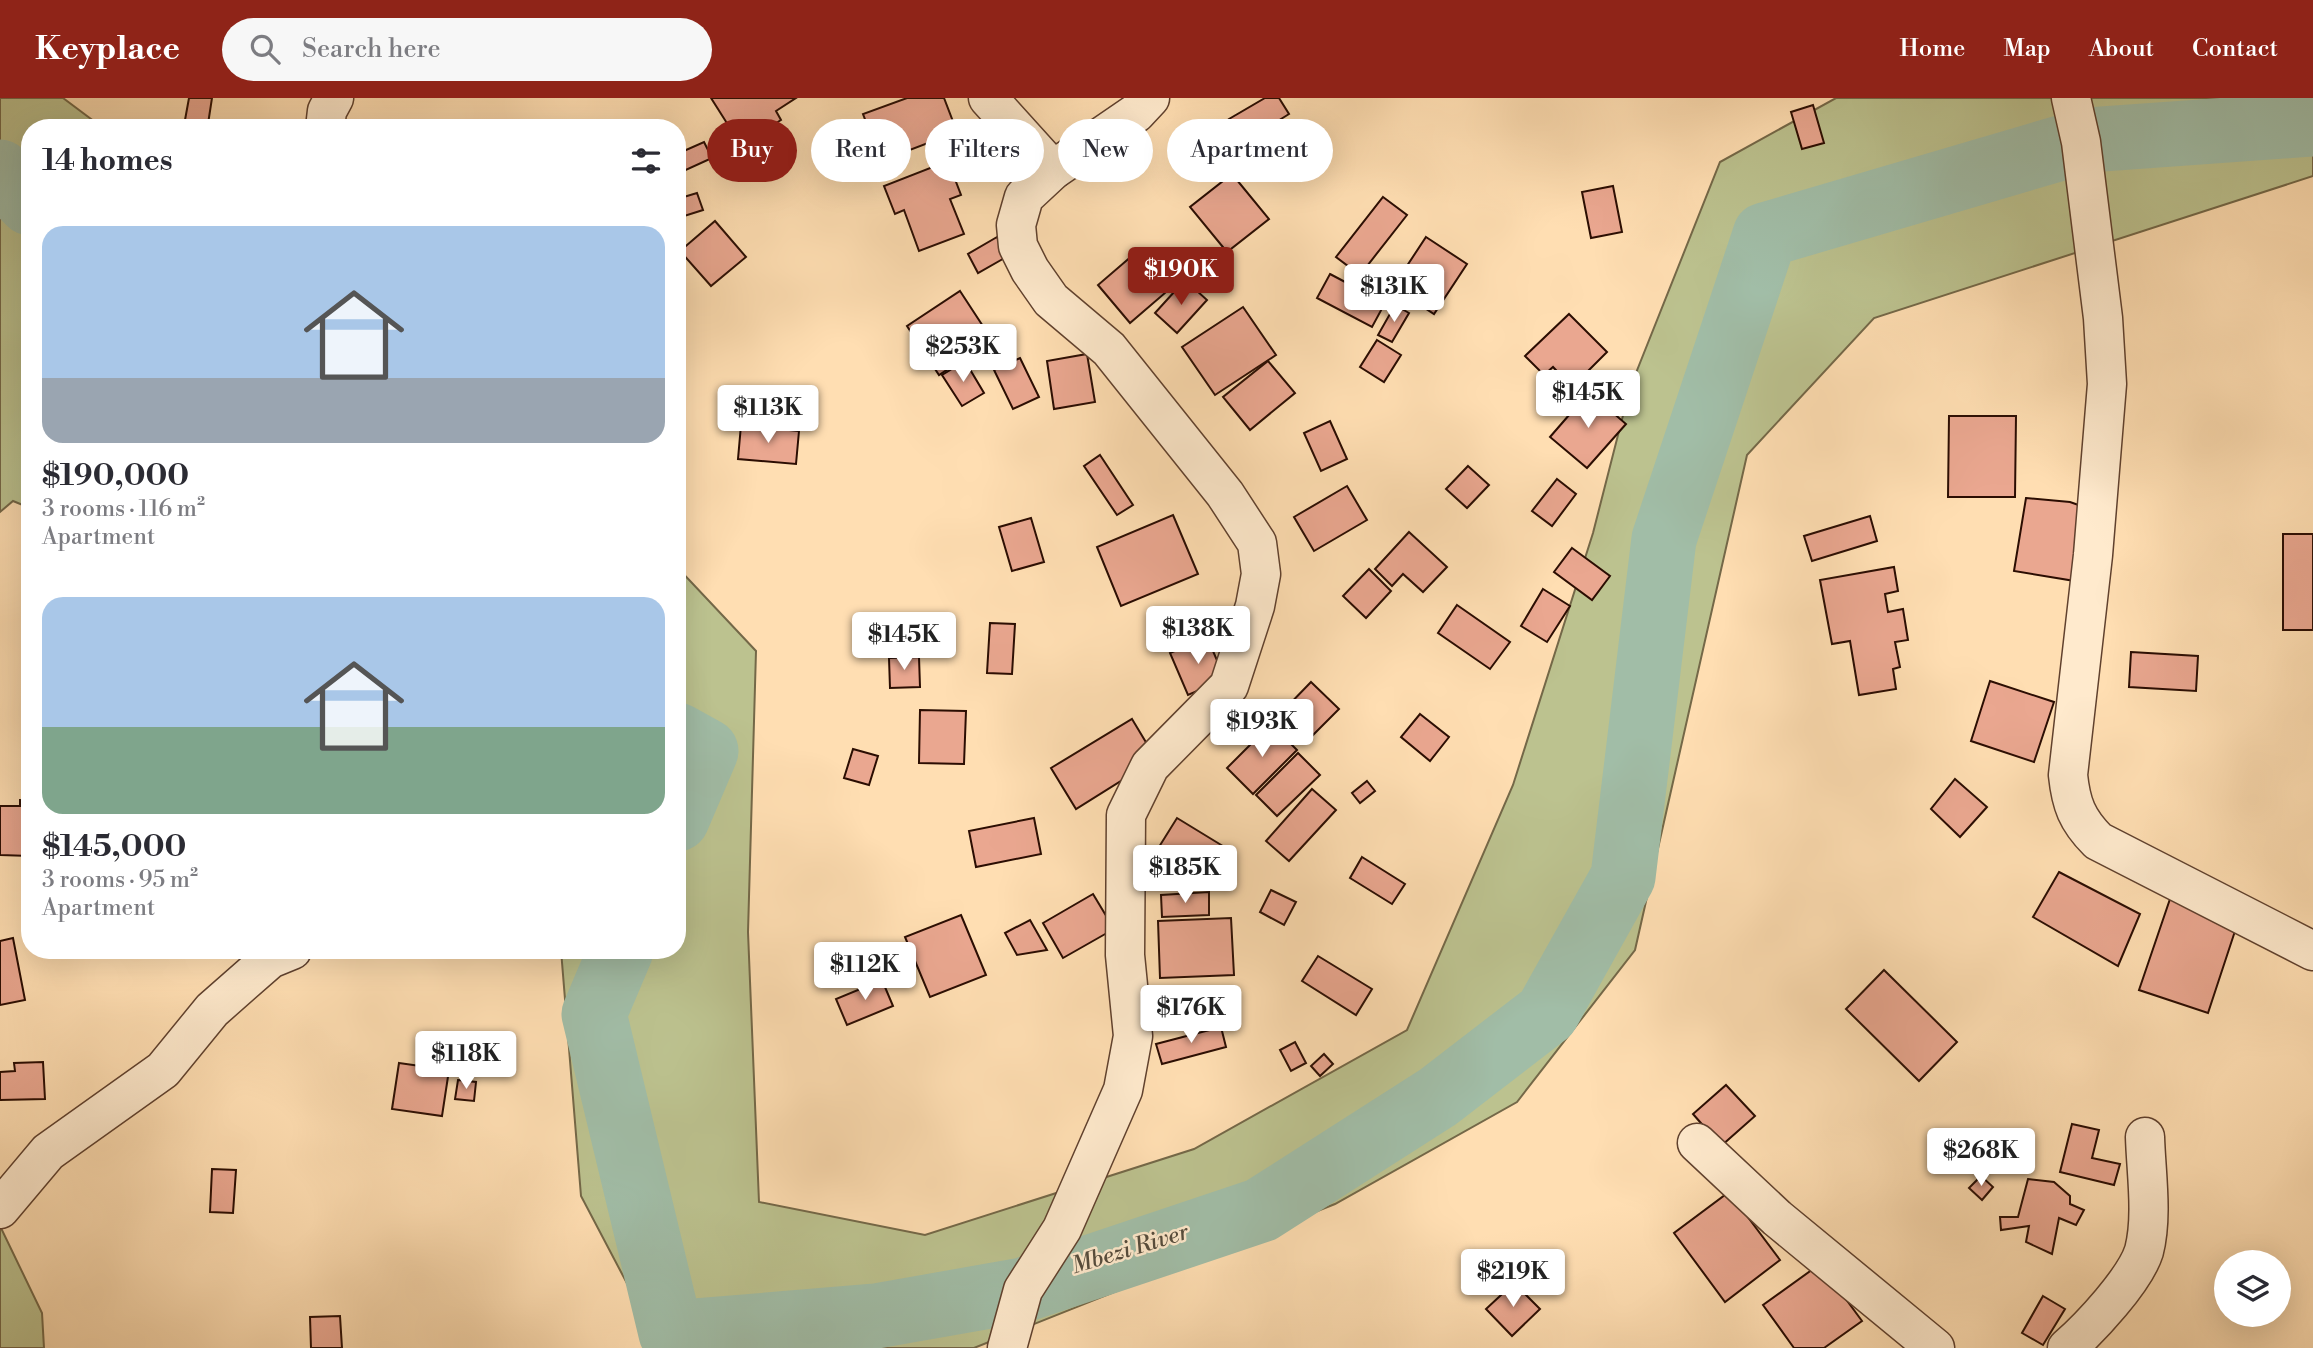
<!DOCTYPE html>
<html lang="en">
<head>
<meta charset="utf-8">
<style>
	body { margin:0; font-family:"Libre Bodoni",serif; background:#f7f7f7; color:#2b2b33; height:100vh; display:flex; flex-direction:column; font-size:26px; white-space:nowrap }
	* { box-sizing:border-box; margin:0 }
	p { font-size:23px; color:#7c7c81 }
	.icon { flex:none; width:38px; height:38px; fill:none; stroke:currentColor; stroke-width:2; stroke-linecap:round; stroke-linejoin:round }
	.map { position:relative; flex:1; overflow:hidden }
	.side { position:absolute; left:21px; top:21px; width:665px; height:840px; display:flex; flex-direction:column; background:#fff; border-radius:28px; box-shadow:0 7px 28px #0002 }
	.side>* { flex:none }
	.hud { position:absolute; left:707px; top:21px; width:665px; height:63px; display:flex; gap:14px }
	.controls { position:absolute; left:2214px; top:1152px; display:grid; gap:14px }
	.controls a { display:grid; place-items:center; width:77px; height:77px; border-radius:50%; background:#fff; box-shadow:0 7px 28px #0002; font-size:35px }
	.price { position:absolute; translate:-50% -60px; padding:0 16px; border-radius:7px; background:#fff; color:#222; font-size:23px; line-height:46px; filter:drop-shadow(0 2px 4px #0008) }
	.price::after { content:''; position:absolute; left:50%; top:42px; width:21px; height:16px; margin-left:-10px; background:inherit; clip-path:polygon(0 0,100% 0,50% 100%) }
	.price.selected { background:#8f2418; color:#fff }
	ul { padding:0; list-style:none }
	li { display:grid; align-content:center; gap:14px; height:371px; padding:0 21px }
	li span { display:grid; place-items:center; height:217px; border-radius:21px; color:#555 }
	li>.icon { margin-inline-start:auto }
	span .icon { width:126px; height:126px; fill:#fffc; stroke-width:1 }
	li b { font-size:30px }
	h2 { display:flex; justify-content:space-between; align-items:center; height:84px; padding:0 21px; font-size:30px }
	.tag { padding:0 24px; border-radius:32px; background:#fff; box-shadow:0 7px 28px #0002; font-size:24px; line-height:63px }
	.tag.selected { background:#8f2418; color:#fff }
	header { display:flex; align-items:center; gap:42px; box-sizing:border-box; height:98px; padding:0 35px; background:#8f2418; color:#fff }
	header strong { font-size:33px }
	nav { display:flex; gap:38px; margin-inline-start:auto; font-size:24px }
	.search { width:490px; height:63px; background:#f7f7f7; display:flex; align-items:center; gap:18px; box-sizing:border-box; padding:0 24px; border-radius:38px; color:#7c7c81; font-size:26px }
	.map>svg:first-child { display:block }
	.green { fill:#bcc28f; stroke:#746848; stroke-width:2 }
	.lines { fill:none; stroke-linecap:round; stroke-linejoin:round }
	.river { stroke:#a1bda7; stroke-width:65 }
	.building { fill:#eaa790; stroke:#2b0d02; stroke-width:2 }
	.minor-casing { stroke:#60412e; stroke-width:41 }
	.minor { stroke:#ffeacd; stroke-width:38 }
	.labels { text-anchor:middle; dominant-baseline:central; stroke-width:5; stroke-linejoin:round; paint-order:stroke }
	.water-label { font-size:23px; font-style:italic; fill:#544b3c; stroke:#ffeacd }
</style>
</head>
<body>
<header>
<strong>Keyplace</strong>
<div class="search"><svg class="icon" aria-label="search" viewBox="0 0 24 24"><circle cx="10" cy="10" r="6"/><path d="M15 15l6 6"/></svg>Search here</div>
<nav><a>Home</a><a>Map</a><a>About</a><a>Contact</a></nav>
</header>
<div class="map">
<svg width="2313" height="1250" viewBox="0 0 2313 1250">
	<rect width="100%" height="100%" fill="#ffdeb2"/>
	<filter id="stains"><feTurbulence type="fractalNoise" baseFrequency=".00286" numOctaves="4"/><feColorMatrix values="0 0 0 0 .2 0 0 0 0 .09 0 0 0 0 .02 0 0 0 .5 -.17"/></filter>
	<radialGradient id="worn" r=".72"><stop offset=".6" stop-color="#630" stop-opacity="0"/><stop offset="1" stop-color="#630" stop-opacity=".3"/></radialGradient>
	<g class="green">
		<polygon points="0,0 63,0 103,30 30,30 30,410 13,403 0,414"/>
		<polygon points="1836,0 2313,0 2313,78 1874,220 1747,357 1635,852 1517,1004 1335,1106 974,1250 661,1250 581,1098 561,852 677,852 677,469 756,553 748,834 759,1104 925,1137 1194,1051 1407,932 1513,687 1593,435 1630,290 1720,64"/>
		<polygon points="0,1128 42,1215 44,1250 0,1250"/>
	</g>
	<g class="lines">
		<g class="river">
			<polyline points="0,74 30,105"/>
			<polyline points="677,637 706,653 677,721"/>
			<polyline points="621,852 594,916 671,1235 876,1218 1023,1192 1261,1112 1438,999 1547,915 1623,779 1664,441 1765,137 2088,42 2313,26"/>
		</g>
	</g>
	<g class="building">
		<polygon points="189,0 212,0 208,26 185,22"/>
		<polygon points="711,0 796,0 776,13 781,22 749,42 738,25 730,30"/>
		<polygon points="907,0 944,0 957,34 881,63 863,16"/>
		<polygon points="1265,0 1279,0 1289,16 1244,44 1229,21"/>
		<polygon points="1813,7 1824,45 1802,51 1791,14"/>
		<polygon points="704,44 712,60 677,76 677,56"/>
		<polygon points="948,63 961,97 950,101 964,136 919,153 904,112 895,116 884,88"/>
		<polygon points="1232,76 1269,121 1227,154 1190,109"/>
		<polygon points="1613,88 1622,134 1591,140 1582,94"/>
		<polygon points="697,95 703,112 678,120 677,101"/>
		<polygon points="1383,99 1407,117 1360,177 1336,159"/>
		<polygon points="715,123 746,159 711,188 680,153"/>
		<polygon points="997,139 1008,158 978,175 968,156"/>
		<polygon points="1426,139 1467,166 1434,216 1393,189"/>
		<polygon points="1133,157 1165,195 1130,225 1098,187"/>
		<polygon points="1330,176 1385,205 1372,229 1317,200"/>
		<polygon points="1185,182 1207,202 1177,235 1155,215"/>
		<polygon points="960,193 992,242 939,277 907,228"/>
		<polygon points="1395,207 1409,215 1392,244 1378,237"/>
		<polygon points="1243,209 1276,257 1215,297 1182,249"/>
		<polygon points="1569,216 1607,254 1572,289 1553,269 1544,277 1525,258"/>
		<polygon points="1377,242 1401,257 1384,284 1360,269"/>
		<polygon points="1087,256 1095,304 1054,311 1047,263"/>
		<polygon points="1020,260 1039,299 1013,311 994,272"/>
		<polygon points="965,263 984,295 962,308 942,277"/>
		<polygon points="1268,263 1295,295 1250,332 1223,299"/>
		<polygon points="1589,294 1626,326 1587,370 1550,339"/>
		<polygon points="1949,318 2016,318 2015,399 1948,399"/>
		<polygon points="1330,323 1347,361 1321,373 1304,335"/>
		<polygon points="741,327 799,333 796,366 738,361"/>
		<polygon points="1100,357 1133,407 1117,417 1084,368"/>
		<polygon points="1468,368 1489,387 1467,410 1446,391"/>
		<polygon points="1557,381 1576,396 1552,428 1532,413"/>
		<polygon points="1347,388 1367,422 1314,453 1294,419"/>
		<polygon points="2026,400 2070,404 2087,410 2075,483 2014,473"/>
		<polygon points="1173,417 1198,476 1121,508 1097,449"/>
		<polygon points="1870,418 1877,443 1812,463 1804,438"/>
		<polygon points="1031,420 1044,464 1012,473 999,429"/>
		<polygon points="1409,434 1447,469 1423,494 1403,476 1392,488 1375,471"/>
		<rect x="2283" y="436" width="30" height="96"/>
		<polygon points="1572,450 1610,478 1592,502 1554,474"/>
		<polygon points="1894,469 1898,493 1885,496 1888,514 1903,511 1908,542 1895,544 1900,569 1893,571 1896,591 1859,597 1850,543 1832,546 1820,482"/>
		<polygon points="1369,471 1391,493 1366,520 1343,498"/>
		<polygon points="1543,491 1570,508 1547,544 1521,528"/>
		<polygon points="1457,507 1510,544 1490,571 1438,535"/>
		<polygon points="990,525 1015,526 1012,576 987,575"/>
		<polygon points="1207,539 1225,581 1188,597 1170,555"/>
		<polygon points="2131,554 2198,558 2196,593 2129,589"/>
		<polygon points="919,559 920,589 890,590 889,560"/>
		<polygon points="1990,583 2054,604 2034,664 1971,643"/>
		<polygon points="1311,584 1339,611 1308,642 1281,615"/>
		<polygon points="920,612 966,613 964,666 919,665"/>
		<polygon points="1420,616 1449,639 1430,663 1401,639"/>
		<polygon points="1132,621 1156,661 1076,711 1051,670"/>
		<polygon points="1271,626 1297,652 1253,696 1227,670"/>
		<polygon points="853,651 878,658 869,687 844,680"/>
		<polygon points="1298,655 1320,677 1277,718 1256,697"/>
		<polygon points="1955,681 1987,709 1960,739 1931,711"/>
		<polygon points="1367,683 1375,693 1360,705 1352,695"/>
		<polygon points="1312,691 1336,712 1289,763 1266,743"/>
		<polygon points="20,702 30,703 30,758 0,757 0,708 20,708"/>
		<polygon points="1034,720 1041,756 976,769 969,733"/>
		<polygon points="1177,720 1231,753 1207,792 1139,781"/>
		<polygon points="1362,759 1405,786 1392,806 1350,780"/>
		<polygon points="2059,774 2140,816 2118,868 2033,819"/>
		<polygon points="1271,792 1296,804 1284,827 1260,814"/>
		<polygon points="1209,794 1209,817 1162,819 1161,797"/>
		<polygon points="1093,796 1114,831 1063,860 1043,825"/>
		<polygon points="2170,801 2238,824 2208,915 2139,892"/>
		<polygon points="961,817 986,877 930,899 905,839"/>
		<polygon points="1231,820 1234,877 1160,880 1158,823"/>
		<polygon points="1030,822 1047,852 1017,857 1005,835"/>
		<polygon points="13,840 25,902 0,907 0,843"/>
		<polygon points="1318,858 1372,891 1356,917 1302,883"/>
		<polygon points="1884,872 1957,944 1919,983 1846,911"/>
		<polygon points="882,882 893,908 847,927 836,901"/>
		<polygon points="1221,929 1226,949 1162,966 1156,946"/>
		<polygon points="1295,944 1306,965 1291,973 1280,952"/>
		<polygon points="1324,956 1333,966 1320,978 1311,968"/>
		<polygon points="43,964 45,1001 0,1002 0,974 15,973 14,965"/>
		<polygon points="399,965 449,972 442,1018 392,1011"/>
		<polygon points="458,982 476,984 474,1003 455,1001"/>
		<polygon points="1726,987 1755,1018 1721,1048 1693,1016"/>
		<polygon points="2072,1026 2099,1032 2092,1060 2120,1066 2114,1087 2060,1074"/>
		<polygon points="212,1071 236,1072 233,1115 210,1114"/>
		<polygon points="1981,1078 1993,1089 1982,1102 1969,1090"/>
		<polygon points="2028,1081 2054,1084 2070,1098 2070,1106 2084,1112 2076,1127 2059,1120 2052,1156 2026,1144 2029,1128 2001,1132 2000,1119 2018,1119"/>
		<polygon points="1729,1094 1780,1162 1725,1204 1674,1135"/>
		<polygon points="1820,1166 1862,1223 1824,1250 1794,1250 1763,1207"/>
		<polygon points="1514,1185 1540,1211 1512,1238 1486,1211"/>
		<polygon points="2043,1198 2065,1211 2043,1247 2022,1235"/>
		<polygon points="340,1218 342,1250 311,1250 310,1219"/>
	</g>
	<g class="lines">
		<defs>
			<g id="minor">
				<polyline points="988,0 1053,72"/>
				<path d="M2071,0L2081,44L2103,220L2107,286L2093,457L2068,677C2071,706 2077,722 2098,743L2313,853"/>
				<polyline points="325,30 327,13 334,0"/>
				<polyline points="1697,1045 1777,1120 1935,1250"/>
				<polyline points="0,1111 48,1054 163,972 212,912 270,861 292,852"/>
				<polyline points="1007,1250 1023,1192 1062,1131 1123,992 1133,938 1125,857 1126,717 1150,668 1229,588 1255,508 1261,476 1257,445 1225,396 1109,251 1051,202 1030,172 1018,148 1016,127 1024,99 1053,72 1136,15 1150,0"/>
				<path d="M2067,1250C2090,1230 2135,1182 2144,1153C2153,1118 2146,1074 2145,1039"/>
			</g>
		</defs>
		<use href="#minor" class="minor-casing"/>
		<use href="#minor" class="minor"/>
	</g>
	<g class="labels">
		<g class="water-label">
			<text transform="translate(1130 1151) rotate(-17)">Mbezi River</text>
		</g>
	</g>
	<rect width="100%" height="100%" filter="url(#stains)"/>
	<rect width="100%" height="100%" fill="url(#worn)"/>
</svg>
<div class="controls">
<a><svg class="icon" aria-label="layers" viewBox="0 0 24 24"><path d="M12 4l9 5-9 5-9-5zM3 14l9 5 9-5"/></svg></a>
</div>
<b class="price selected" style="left:1181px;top:209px">$190K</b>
<b class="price" style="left:1394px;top:226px">$131K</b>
<b class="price" style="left:963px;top:286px">$253K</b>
<b class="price" style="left:1588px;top:332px">$145K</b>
<b class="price" style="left:768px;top:347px">$113K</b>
<b class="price" style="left:1198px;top:568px">$138K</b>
<b class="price" style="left:904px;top:574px">$145K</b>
<b class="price" style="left:1262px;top:661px">$193K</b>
<b class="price" style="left:1185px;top:807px">$185K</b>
<b class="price" style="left:865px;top:904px">$112K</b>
<b class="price" style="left:1191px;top:947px">$176K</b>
<b class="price" style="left:466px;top:993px">$118K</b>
<b class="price" style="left:1981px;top:1090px">$268K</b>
<b class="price" style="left:1513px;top:1211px">$219K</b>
<div class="hud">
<a class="tag selected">Buy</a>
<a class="tag">Rent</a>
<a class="tag">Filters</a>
<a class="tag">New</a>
<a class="tag">Apartment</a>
</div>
<section class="side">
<h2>14 homes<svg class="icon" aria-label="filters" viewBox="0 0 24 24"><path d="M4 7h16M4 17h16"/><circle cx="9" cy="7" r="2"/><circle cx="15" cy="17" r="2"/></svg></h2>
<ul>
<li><span style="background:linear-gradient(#a9c7e8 70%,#9aa5b1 0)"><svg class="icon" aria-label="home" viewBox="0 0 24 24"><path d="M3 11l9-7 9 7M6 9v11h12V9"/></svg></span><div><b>$190,000</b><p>3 rooms · 116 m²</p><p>Apartment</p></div></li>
<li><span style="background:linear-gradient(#a9c7e8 60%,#7fa58c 0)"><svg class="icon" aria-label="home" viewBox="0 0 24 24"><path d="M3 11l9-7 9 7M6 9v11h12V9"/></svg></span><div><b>$145,000</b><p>3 rooms · 95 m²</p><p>Apartment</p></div></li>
</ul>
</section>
</div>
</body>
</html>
